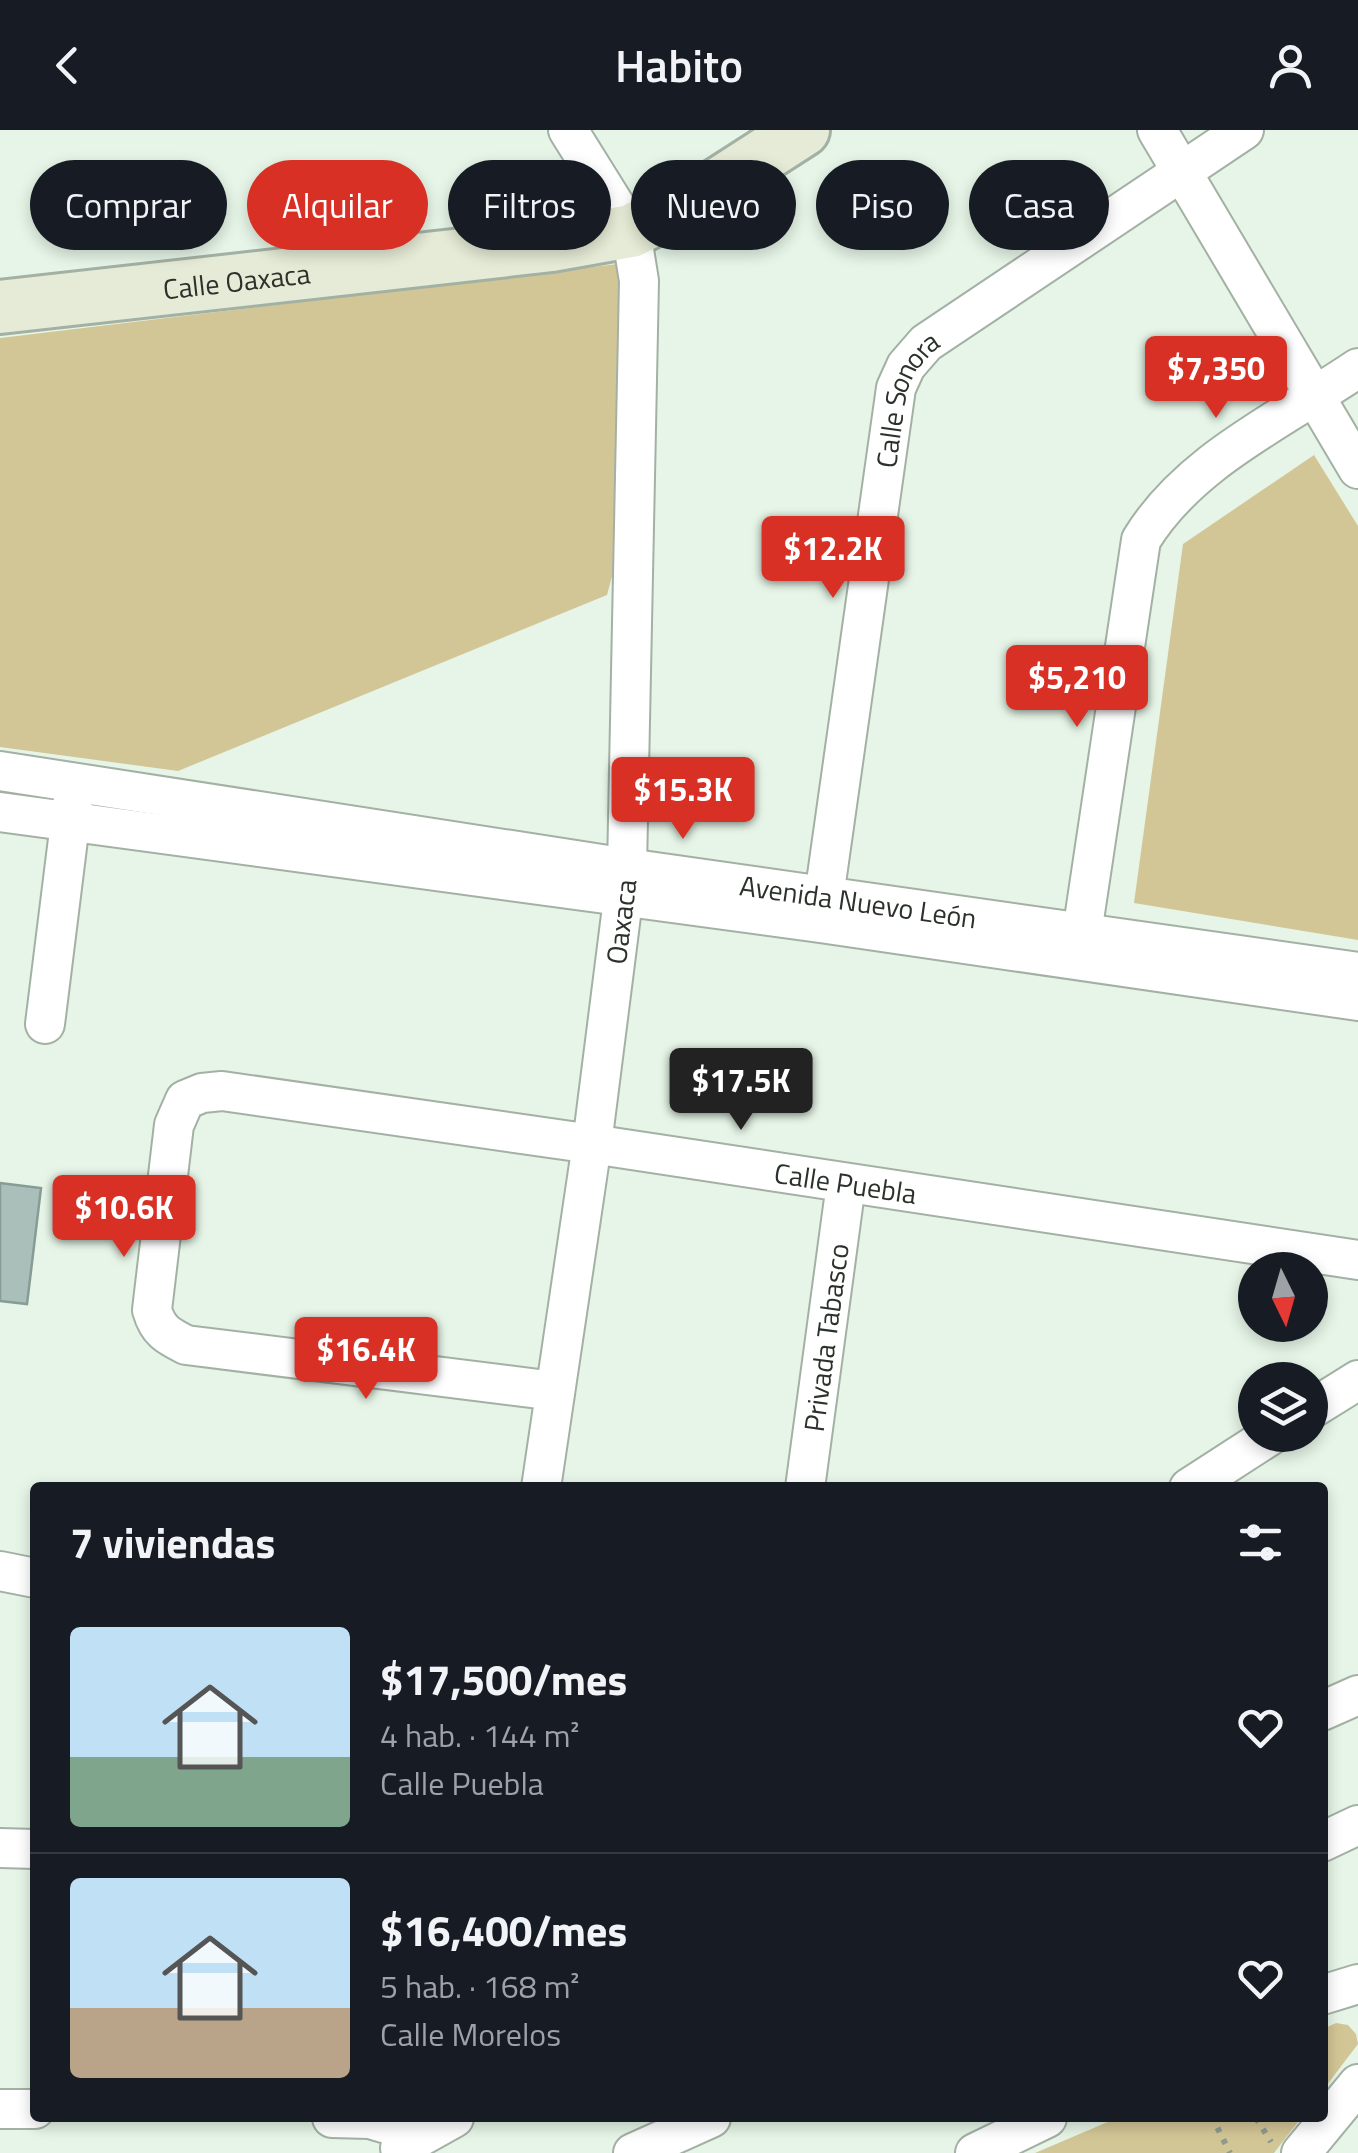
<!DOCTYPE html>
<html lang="es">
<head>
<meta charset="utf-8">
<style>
	body { margin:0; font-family:"Titillium Web",sans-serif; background:#242831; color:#f1f3f6; height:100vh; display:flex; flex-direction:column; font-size:38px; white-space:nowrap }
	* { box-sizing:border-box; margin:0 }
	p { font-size:32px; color:#9ea1a6 }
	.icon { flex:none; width:55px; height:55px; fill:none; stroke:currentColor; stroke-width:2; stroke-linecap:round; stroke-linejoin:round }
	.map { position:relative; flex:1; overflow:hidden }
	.panel { position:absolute; left:30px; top:1352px; width:1298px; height:640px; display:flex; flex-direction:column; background:#171b24; border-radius:10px; box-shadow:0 5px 15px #0003 }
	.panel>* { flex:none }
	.top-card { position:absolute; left:30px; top:30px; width:1300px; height:90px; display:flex; gap:20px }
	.needle { width:65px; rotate:175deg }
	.fabs { position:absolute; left:1238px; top:1122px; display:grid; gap:20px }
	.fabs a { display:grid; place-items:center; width:90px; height:90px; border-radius:50%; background:#171b24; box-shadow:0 5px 15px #0003; font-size:50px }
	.price { position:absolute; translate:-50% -85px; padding:0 22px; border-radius:10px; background:#d93025; color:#fff; font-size:32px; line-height:65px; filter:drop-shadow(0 2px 5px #0008) }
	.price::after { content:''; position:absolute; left:50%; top:60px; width:30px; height:22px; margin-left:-15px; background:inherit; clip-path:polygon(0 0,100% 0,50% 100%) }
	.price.on { background:#222; color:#fff }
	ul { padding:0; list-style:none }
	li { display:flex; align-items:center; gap:30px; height:250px; padding:0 40px }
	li+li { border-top:2px solid #363941 }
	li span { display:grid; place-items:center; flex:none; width:280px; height:200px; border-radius:10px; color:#555 }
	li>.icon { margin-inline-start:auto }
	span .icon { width:120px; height:120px; fill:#fffc; stroke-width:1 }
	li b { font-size:42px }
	h2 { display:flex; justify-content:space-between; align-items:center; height:120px; padding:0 40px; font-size:42px }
	.pill { padding:0 35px; border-radius:45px; background:#171b24; box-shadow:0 5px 15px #0003; font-size:35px; line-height:90px }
	.pill.on { background:#d93025; color:#fff }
	header { display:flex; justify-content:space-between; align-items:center; height:130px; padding:0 40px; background:#171b24; font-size:45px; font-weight:600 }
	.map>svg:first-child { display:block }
	.green { fill:#d3c696 }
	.building { fill:#aabfb9; stroke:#889c96; stroke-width:2.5 }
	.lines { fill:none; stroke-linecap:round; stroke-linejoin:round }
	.street-casing { stroke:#a3b1a4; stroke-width:42 }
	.secondary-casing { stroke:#a3b1a4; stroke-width:58 }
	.path { stroke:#8f9a90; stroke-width:6; stroke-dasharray:5 8; stroke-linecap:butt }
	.street { stroke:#fff; stroke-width:38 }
	.secondary { stroke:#e5ebd6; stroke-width:52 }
	.labels { text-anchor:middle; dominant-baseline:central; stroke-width:10; stroke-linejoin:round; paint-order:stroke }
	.street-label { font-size:28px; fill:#2b312b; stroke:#e6f5e7 }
</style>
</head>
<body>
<header><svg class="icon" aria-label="back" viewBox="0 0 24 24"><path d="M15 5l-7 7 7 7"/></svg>Habito<svg class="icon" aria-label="person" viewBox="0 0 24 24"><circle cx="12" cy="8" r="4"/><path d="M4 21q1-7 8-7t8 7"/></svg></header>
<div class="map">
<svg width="1358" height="2023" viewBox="0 0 1358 2023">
	<rect width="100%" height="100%" fill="#e6f5e7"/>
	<g class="green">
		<polygon points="617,134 629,151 614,439 607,465 178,641 0,617 0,208"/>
		<polygon points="1314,325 1358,396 1358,810 1134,773 1183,414"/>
		<polygon points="1336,1893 1348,1895 1356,1904 1358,1914 1323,1960 1323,1899"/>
		<polygon points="1117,1988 1301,1988 1274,2023 1035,2023"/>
	</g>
	<polygon class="building" points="0,1053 41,1058 27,1174 0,1171"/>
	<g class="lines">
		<defs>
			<g id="street">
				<polyline points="1157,0 1358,339"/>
				<path id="s1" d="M0,641L627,738L1358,842"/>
				<polyline points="0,682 820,793 1358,871"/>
				<path id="s2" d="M821,788L896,258L906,236L926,213L1244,0"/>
				<path d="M1082,803L1141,410C1189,331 1283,289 1358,238"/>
				<polyline points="45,894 73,669"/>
				<path id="s3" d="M555,1261L186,1215C168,1206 158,1201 152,1180L174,995L185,970L202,963L222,961L592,1014L1358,1130"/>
				<polyline points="1310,1280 1358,1250"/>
				<path id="s4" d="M541,1358L592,1014L627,738L639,151L631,101L568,0"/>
				<path id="s5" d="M805,1358L846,1054"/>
				<polyline points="1189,1358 1271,1305"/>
				<polyline points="0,1441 35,1448"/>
				<polyline points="1322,1581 1358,1565"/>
				<polyline points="1322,1712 1358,1695"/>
				<polyline points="0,1718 35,1719"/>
				<polyline points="1322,1865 1358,1854"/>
				<polyline points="0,1979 35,1979"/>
				<polyline points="332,1988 370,1989 421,2004"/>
				<polyline points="400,2018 454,1988"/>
				<polyline points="633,2023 711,1988"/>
				<polyline points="975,2023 1047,1988"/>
				<polyline points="1301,2023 1358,1954"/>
			</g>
			<g id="secondary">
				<path id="s6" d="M0,177L552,115L631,101L702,65L803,0"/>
			</g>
		</defs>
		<use href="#street" class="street-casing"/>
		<use href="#secondary" class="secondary-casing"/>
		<g class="path">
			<polyline points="1216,1988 1213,1989 1230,2023"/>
			<polyline points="1256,1988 1271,2012"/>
		</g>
		<use href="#street" class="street"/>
		<use href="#secondary" class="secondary"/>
	</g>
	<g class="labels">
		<g class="street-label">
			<text stroke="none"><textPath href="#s6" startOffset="238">Calle Oaxaca</textPath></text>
			<text stroke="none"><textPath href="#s2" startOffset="528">Calle Sonora</textPath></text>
			<text stroke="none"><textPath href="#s1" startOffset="868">Avenida Nuevo León</textPath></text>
			<text stroke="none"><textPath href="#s4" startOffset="572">Oaxaca</textPath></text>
			<text stroke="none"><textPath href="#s3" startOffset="1305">Calle Puebla</textPath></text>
			<text stroke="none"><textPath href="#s5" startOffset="152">Privada Tabasco</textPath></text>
		</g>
	</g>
</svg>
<div class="fabs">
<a><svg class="needle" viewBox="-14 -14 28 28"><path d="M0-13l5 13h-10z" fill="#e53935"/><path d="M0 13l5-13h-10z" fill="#9ea1a6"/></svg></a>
<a><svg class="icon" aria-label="layers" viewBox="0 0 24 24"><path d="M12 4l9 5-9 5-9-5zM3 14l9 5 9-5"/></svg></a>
</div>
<b class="price" style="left:1216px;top:291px">$7,350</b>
<b class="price" style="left:833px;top:471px">$12.2K</b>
<b class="price" style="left:1077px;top:600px">$5,210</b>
<b class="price" style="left:683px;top:712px">$15.3K</b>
<b class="price on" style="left:741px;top:1003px">$17.5K</b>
<b class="price" style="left:124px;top:1130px">$10.6K</b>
<b class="price" style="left:366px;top:1272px">$16.4K</b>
<div class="top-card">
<a class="pill">Comprar</a>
<a class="pill on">Alquilar</a>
<a class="pill">Filtros</a>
<a class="pill">Nuevo</a>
<a class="pill">Piso</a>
<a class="pill">Casa</a>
</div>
<section class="panel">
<h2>7 viviendas<svg class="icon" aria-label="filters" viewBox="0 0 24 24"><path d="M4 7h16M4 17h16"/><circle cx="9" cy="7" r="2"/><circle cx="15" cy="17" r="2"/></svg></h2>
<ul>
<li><span style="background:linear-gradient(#bfe0f5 65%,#7fa58c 0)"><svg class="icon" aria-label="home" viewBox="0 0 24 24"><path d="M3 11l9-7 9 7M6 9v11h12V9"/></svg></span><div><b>$17,500/mes</b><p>4 hab. · 144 m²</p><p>Calle Puebla</p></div><svg class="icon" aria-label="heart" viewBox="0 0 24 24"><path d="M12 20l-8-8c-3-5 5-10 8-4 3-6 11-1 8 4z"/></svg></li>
<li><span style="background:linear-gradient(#bfe0f5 65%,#b9a48a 0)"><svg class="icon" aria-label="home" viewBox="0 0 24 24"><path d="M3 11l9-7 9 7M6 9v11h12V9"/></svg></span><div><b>$16,400/mes</b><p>5 hab. · 168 m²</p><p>Calle Morelos</p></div><svg class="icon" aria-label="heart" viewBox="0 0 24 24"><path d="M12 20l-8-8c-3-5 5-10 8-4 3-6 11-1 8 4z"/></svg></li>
</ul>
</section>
</div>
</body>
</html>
